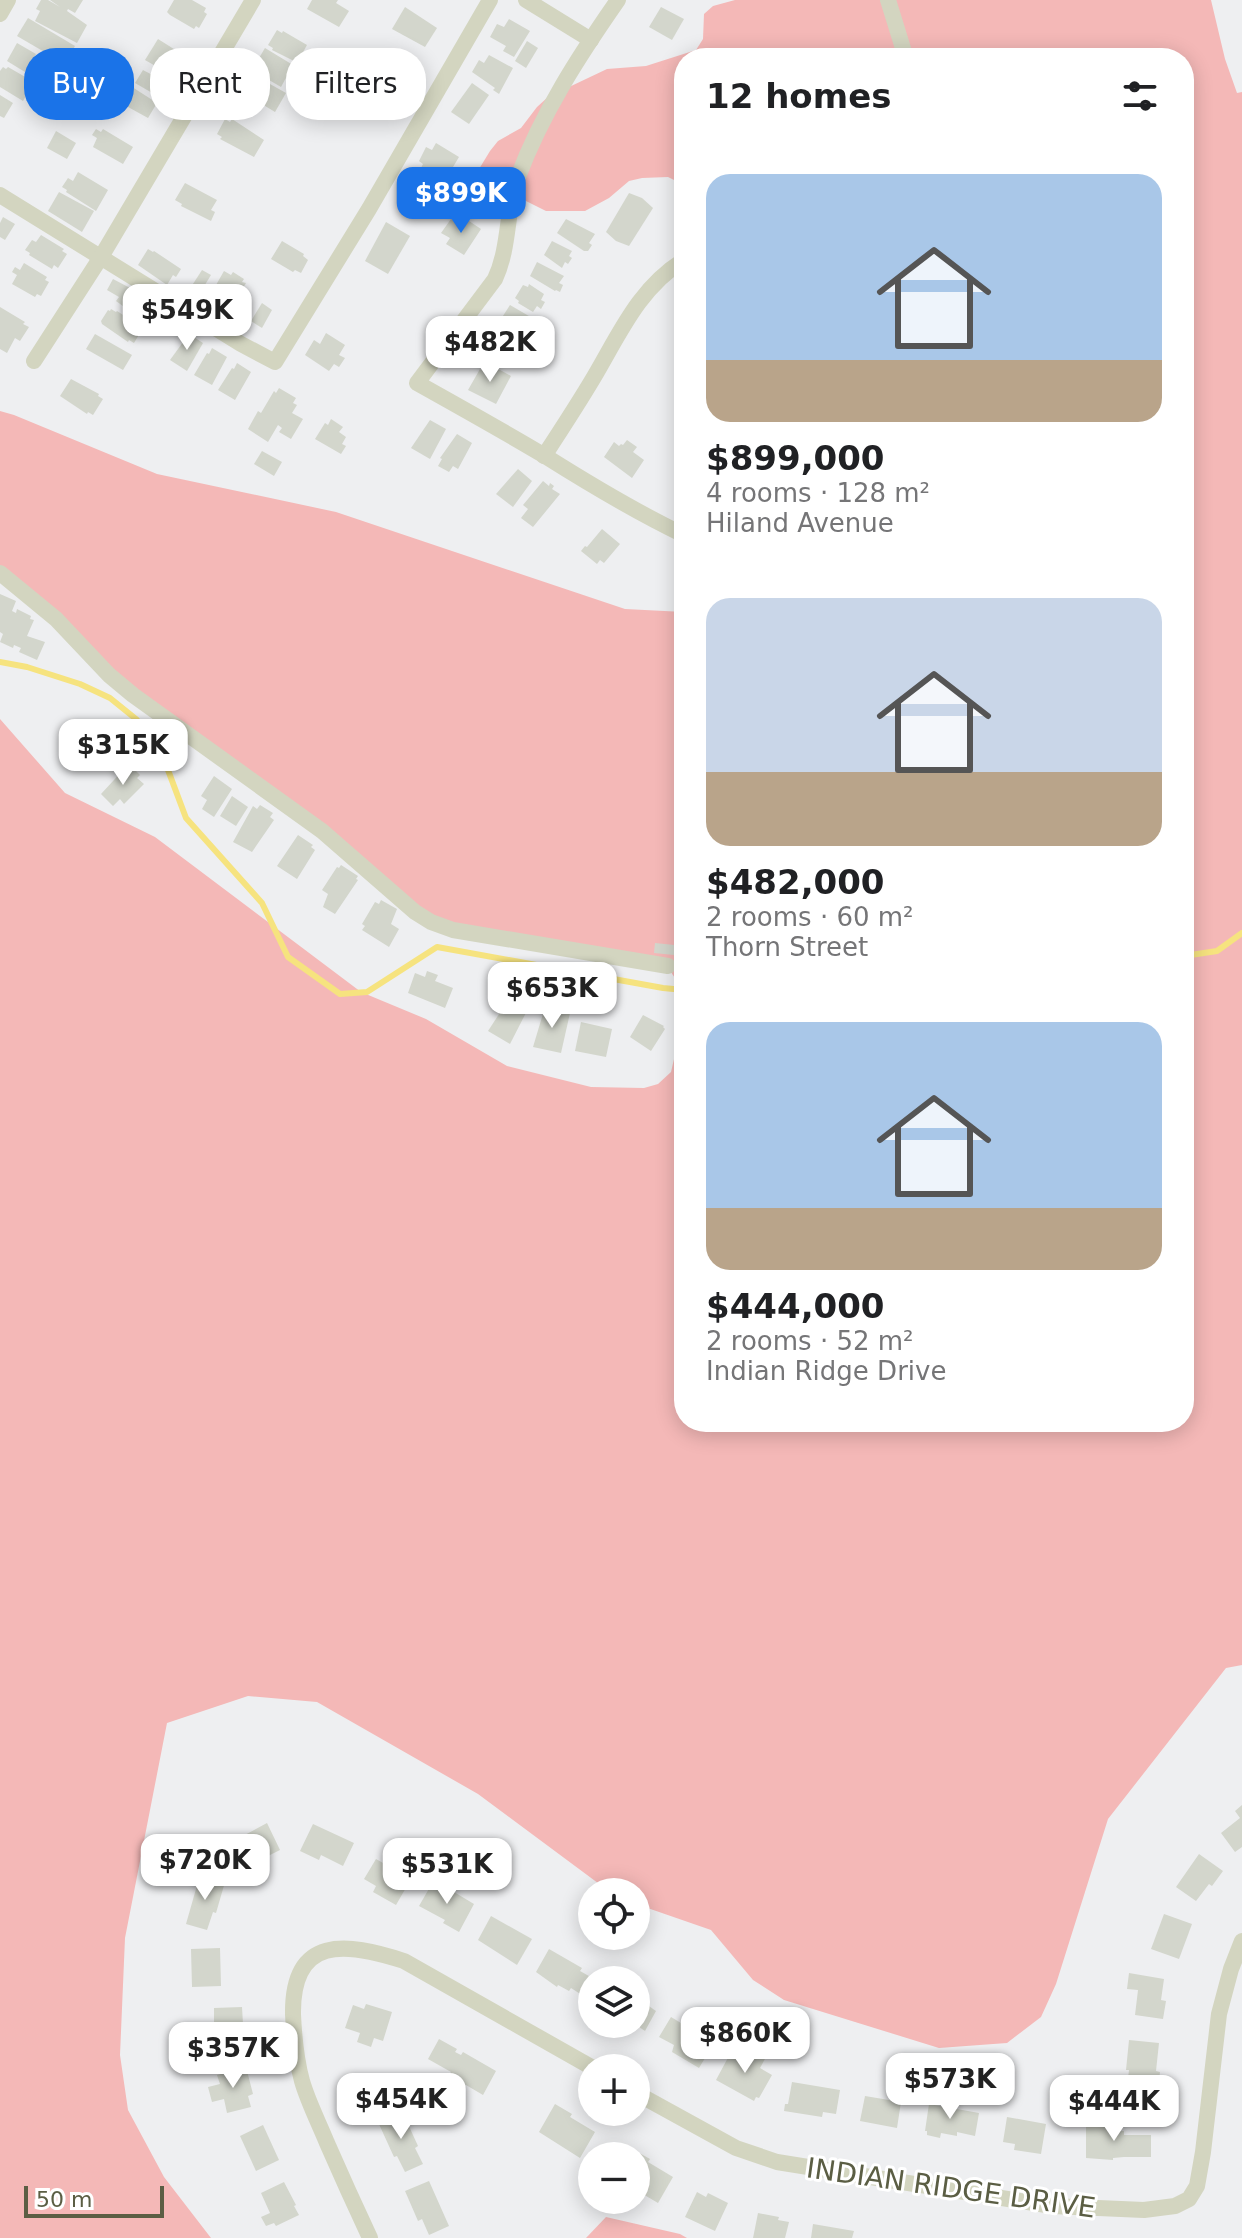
<!DOCTYPE html>
<html lang="en">
<head>
<meta charset="utf-8">
<style>
	body { margin:0; font-family:"DejaVu Sans",sans-serif; background:#f2f2f2; color:#202124; height:100vh; display:flex; flex-direction:column; font-size:30px; white-space:nowrap }
	* { box-sizing:border-box; margin:0 }
	p { font-size:26px; color:#757577 }
	.icon { flex:none; width:44px; height:44px; fill:none; stroke:currentColor; stroke-width:2; stroke-linecap:round; stroke-linejoin:round }
	.map { position:relative; flex:1; overflow:hidden }
	.panel { position:absolute; left:674px; top:48px; width:520px; height:1384px; display:flex; flex-direction:column; background:#fff; border-radius:32px; box-shadow:0 4px 20px #0003 }
	.panel>* { flex:none }
	.hud { position:absolute; left:24px; top:48px; width:530px; height:72px; display:flex; gap:16px }
	.buttons { position:absolute; left:578px; top:1878px; display:grid; gap:16px }
	.buttons a { display:grid; place-items:center; width:72px; height:72px; border-radius:50%; background:#fff; box-shadow:0 4px 20px #0003; font-size:40px }
	.scale { position:absolute; left:24px; bottom:20px; width:140px; box-sizing:border-box; padding-left:8px; border:4px solid #5b5e44; border-top:0; font-size:22px; line-height:28px; white-space:nowrap; color:#5b5e44; -webkit-text-stroke:6px #fff; paint-order:stroke }
	.price { position:absolute; translate:-50% -68px; padding:0 18px; border-radius:16px; background:#fff; color:#222; font-size:26px; line-height:52px; filter:drop-shadow(0 2px 4px #0008) }
	.price::after { content:''; position:absolute; left:50%; top:48px; width:24px; height:18px; margin-left:-12px; background:inherit; clip-path:polygon(0 0,100% 0,50% 100%) }
	.price.selected { background:#1a73e8; color:#fff }
	ul { padding:0; list-style:none }
	li { display:grid; align-content:center; gap:16px; height:424px; padding:0 32px }
	li span { display:grid; place-items:center; height:248px; border-radius:24px; color:#555 }
	li>.icon { margin-inline-start:auto }
	span .icon { width:144px; height:144px; fill:#fffc; stroke-width:1 }
	li b { font-size:34px }
	h2 { display:flex; justify-content:space-between; align-items:center; height:96px; padding:0 32px; font-size:34px }
	.chip { padding:0 28px; border-radius:32px; background:#fff; box-shadow:0 4px 20px #0003; font-size:28px; line-height:72px }
	.chip.selected { background:#1a73e8; color:#fff }
	.map>svg:first-child { display:block }
	.green { fill:#f4b8b7 }
	.lines { fill:none; stroke-linecap:round; stroke-linejoin:round }
	.stream { stroke:#f6e37f; stroke-width:6 }
	.building { fill:#d3d6cc }
	.street { stroke:#d3d5c0; stroke-width:16 }
	.labels { text-anchor:middle; dominant-baseline:central; stroke-width:6; stroke-linejoin:round; paint-order:stroke }
	.street-label { font-size:28px; fill:#5b5e44; stroke:#fff }
</style>
</head>
<body>
<div class="map">
<svg width="1242" height="2238" viewBox="0 0 1242 2238">
	<rect width="100%" height="100%" fill="#eeeff1"/>
	<g class="green">
		<polygon points="735,0 886,0 904,58 684,58 684,185 668,177 642,178 629,181 609,198 585,211 546,211 522,199 508,201 483,197 474,187 476,174 490,151 498,141 521,128 537,107 548,97 607,69 646,66 696,50 703,39 704,14 713,6"/>
		<polygon points="888,0 1211,0 1225,59 1237,93 1242,92 1242,1665 1226,1668 1108,1819 1056,1984 1041,2017 1007,2043 939,2048 784,2000 753,1980 711,1930 636,1904 636,1892 610,1892 478,1794 317,1702 248,1696 167,1723 125,1938 120,2055 128,2110 164,2177 211,2238 0,2238 0,719 65,793 155,837 361,992 426,1019 507,1066 591,1087 644,1088 658,1084 671,1072 684,1016 684,1422 1184,1422 1184,58 906,58"/>
		<polygon points="0,411 14,415 157,474 336,512 625,609 684,612 684,992 667,966 431,922 179,729 0,573"/>
		<polygon points="606,2217 680,2234 687,2238 586,2238"/>
	</g>
	<g class="lines">
		<g class="stream">
			<polyline points="0,662 27,667 80,684 110,698 136,719 159,746 186,818 262,903 288,957 340,994 367,992 437,947 663,988 684,990"/>
			<polyline points="1184,956 1217,951 1242,933"/>
		</g>
	</g>
	<g class="building">
		<polygon points="41,0 48,0 60,7 50,0 83,0 75,13 68,9 67,11 87,25 77,43 35,21 40,11 36,9"/>
		<polygon points="174,0 192,0 206,8 204,12 207,14 199,28 196,26 194,29 170,15 167,12"/>
		<polygon points="312,0 338,0 336,3 349,11 339,27 307,9"/>
		<polygon points="405,7 437,28 425,47 392,29"/>
		<polygon points="661,7 684,19 672,40 649,27"/>
		<polygon points="28,18 75,46 65,64 17,36"/>
		<polygon points="509,19 530,31 514,57 503,51 506,46 490,37 497,24 504,27"/>
		<polygon points="277,30 282,33 283,31 307,45 302,54 306,57 302,65 272,50 273,48 268,45"/>
		<polygon points="158,39 185,56 173,76 145,60"/>
		<polygon points="527,41 538,48 526,68 515,61"/>
		<polygon points="17,43 36,54 25,72 7,61"/>
		<polygon points="265,48 293,65 281,87 252,70"/>
		<polygon points="489,55 513,68 499,94 493,90 495,88 472,72 479,60 484,63"/>
		<polygon points="3,67 6,69 8,67 34,82 23,101 0,87 0,71"/>
		<polygon points="143,70 162,80 154,94 135,83"/>
		<polygon points="252,74 286,93 275,112 247,95 248,93 242,90"/>
		<polygon points="472,83 489,95 469,124 451,112"/>
		<polygon points="79,84 94,92 82,113 68,104"/>
		<polygon points="129,85 157,103 148,118 119,102"/>
		<polygon points="0,95 13,103 4,118 0,116"/>
		<polygon points="225,119 230,122 232,119 264,140 254,157 220,139 222,137 217,134"/>
		<polygon points="96,129 101,132 103,129 133,147 123,164 93,147 97,138 92,135"/>
		<polygon points="56,131 76,143 67,159 47,148"/>
		<polygon points="436,143 459,157 444,182 421,168 423,164 419,161 426,147 432,150"/>
		<polygon points="78,172 108,190 96,211 66,192 67,190 62,187 68,178 73,181"/>
		<polygon points="185,183 217,200 211,210 215,212 211,221 181,206 182,204 175,200"/>
		<polygon points="59,192 94,211 82,232 48,211"/>
		<polygon points="629,193 642,198 653,208 629,246 616,241 606,232"/>
		<polygon points="3,217 15,224 5,240 0,237 0,223"/>
		<polygon points="463,217 481,229 464,255 446,244 450,238 441,233 451,219 459,224"/>
		<polygon points="566,219 595,234 589,243 592,245 588,251 584,251 557,233"/>
		<polygon points="386,222 410,236 388,274 365,261"/>
		<polygon points="41,235 64,249 62,251 67,254 58,268 54,265 52,269 29,255 30,253 25,250 32,240 36,242"/>
		<polygon points="282,241 304,254 303,256 308,260 301,273 295,270 293,272 271,259"/>
		<polygon points="552,241 572,251 569,256 572,258 568,264 565,262 562,268 544,255"/>
		<polygon points="148,249 153,252 154,251 181,269 176,277 173,275 167,285 138,265"/>
		<polygon points="537,262 564,276 559,283 563,285 560,292 556,290 555,291 530,276"/>
		<polygon points="24,263 47,277 45,280 49,282 41,296 37,294 35,297 12,284 17,275 12,272 15,267 20,270"/>
		<polygon points="202,270 211,275 200,293 191,287"/>
		<polygon points="224,271 231,275 233,272 244,279 242,282 246,283 230,311 227,310 225,315 208,305 211,301 208,299"/>
		<polygon points="113,279 132,289 131,291 148,302 147,304 151,307 146,315 142,313 138,317 116,301 119,297 107,290"/>
		<polygon points="529,284 544,294 541,300 545,302 541,309 537,306 533,312 518,303 519,301 515,298 523,285 528,287"/>
		<polygon points="262,303 272,310 262,328 251,321"/>
		<polygon points="510,305 546,326 536,342 501,319"/>
		<polygon points="0,307 25,322 23,324 29,327 20,341 15,338 7,353 0,349"/>
		<polygon points="111,309 116,312 117,311 143,328 134,343 129,340 128,342 102,324 101,321 108,310 110,311"/>
		<polygon points="326,333 345,345 339,355 345,358 339,367 334,364 329,371 305,355 314,340 320,344"/>
		<polygon points="95,334 132,355 123,370 86,349"/>
		<polygon points="189,334 203,343 187,371 170,360"/>
		<polygon points="212,348 227,357 212,385 194,375 207,353 209,354"/>
		<polygon points="237,363 251,372 235,400 218,390 232,368 234,369"/>
		<polygon points="491,365 511,376 496,404 468,390 480,369 486,373"/>
		<polygon points="71,379 99,394 98,396 103,399 93,415 88,412 87,414 60,396"/>
		<polygon points="279,388 296,398 293,403 297,405 292,413 303,419 291,439 279,432 282,428 278,425 268,442 248,429 258,411 261,413 274,391 276,393"/>
		<polygon points="331,419 343,427 339,432 346,437 342,444 346,446 341,454 315,439 325,423 328,425"/>
		<polygon points="430,420 446,429 430,459 411,448"/>
		<polygon points="457,434 472,443 458,469 453,466 449,472 438,466 442,459 440,458"/>
		<polygon points="627,440 637,447 633,452 644,460 632,478 604,457 614,442 619,446 621,444 623,445"/>
		<polygon points="262,451 282,462 274,476 254,464"/>
		<polygon points="518,469 532,481 513,507 496,494"/>
		<polygon points="543,481 549,486 550,483 554,486 552,489 560,494 533,527 521,518 528,509 523,505"/>
		<polygon points="602,529 620,544 604,563 600,560 597,564 581,551 585,546 587,547"/>
		<polygon points="0,594 16,601 12,611 16,613 17,609 31,616 30,619 34,620 27,636 45,642 37,660 19,652 21,648 14,645 13,648 0,642 3,634 0,632"/>
		<polygon points="126,767 129,770 132,767 140,775 137,778 144,784 124,804 120,799 113,806 101,794"/>
		<polygon points="214,776 232,789 214,817 202,809 207,800 201,796"/>
		<polygon points="232,796 248,807 236,826 220,816"/>
		<polygon points="260,805 273,813 270,817 274,820 252,852 233,842 253,806 257,809"/>
		<polygon points="298,835 313,845 311,847 315,850 297,879 277,866"/>
		<polygon points="341,865 358,876 356,879 358,880 335,914 323,907 328,894 322,890 337,867 339,868"/>
		<polygon points="381,900 397,909 391,924 399,929 389,947 362,930 365,926 362,924 375,902 379,904"/>
		<polygon points="655,943 684,946 684,956 654,953"/>
		<polygon points="427,971 438,975 435,981 453,988 445,1008 408,993 415,973 425,977"/>
		<polygon points="516,988 533,999 510,1044 488,1031"/>
		<polygon points="545,1007 570,1013 561,1053 533,1047"/>
		<polygon points="643,1015 664,1026 663,1027 665,1029 651,1051 630,1037"/>
		<polygon points="581,1022 612,1029 606,1057 575,1051"/>
		<polygon points="1242,1805 1242,1847 1235,1852 1221,1833 1240,1818 1235,1811"/>
		<polygon points="267,1823 280,1850 254,1863 255,1865 239,1873 226,1845"/>
		<polygon points="313,1824 354,1843 343,1866 321,1855 319,1860 300,1851"/>
		<polygon points="1199,1854 1223,1871 1212,1886 1209,1884 1196,1901 1176,1887"/>
		<polygon points="376,1859 411,1879 396,1905 373,1892 376,1886 364,1879"/>
		<polygon points="200,1875 225,1882 216,1913 213,1912 207,1930 186,1924"/>
		<polygon points="434,1880 474,1904 459,1932 443,1923 445,1920 419,1906"/>
		<polygon points="1164,1914 1192,1924 1179,1959 1151,1949"/>
		<polygon points="491,1916 532,1939 517,1965 478,1940"/>
		<polygon points="220,1948 221,1986 192,1987 191,1949"/>
		<polygon points="549,1949 582,1968 580,1971 596,1980 592,1980 592,1985 585,1997 571,1988 569,1991 558,1985 557,1987 536,1972"/>
		<polygon points="1129,1973 1164,1979 1161,2000 1166,2001 1163,2019 1135,2015 1138,1990 1127,1989"/>
		<polygon points="636,1997 656,2011 645,2031 636,2025"/>
		<polygon points="366,2004 392,2012 383,2041 374,2038 371,2047 357,2042 360,2033 345,2028 353,2005 364,2009"/>
		<polygon points="242,2007 243,2024 238,2025 238,2047 214,2047 214,2008"/>
		<polygon points="671,2017 714,2043 699,2068 672,2052 674,2045 659,2037"/>
		<polygon points="439,2039 457,2049 455,2052 461,2055 463,2052 496,2071 483,2095 449,2075 451,2072 428,2059"/>
		<polygon points="1129,2040 1159,2043 1156,2071 1160,2072 1158,2091 1127,2087 1129,2070 1126,2070"/>
		<polygon points="752,2049 766,2057 760,2068 772,2075 759,2098 756,2097 754,2101 716,2080 731,2052 746,2060"/>
		<polygon points="246,2067 253,2094 248,2096 251,2107 227,2113 224,2099 212,2102 208,2087 220,2084 217,2075"/>
		<polygon points="792,2082 840,2090 836,2114 823,2112 822,2117 784,2111 785,2104 788,2104"/>
		<polygon points="865,2096 901,2102 897,2128 860,2121"/>
		<polygon points="555,2104 572,2114 570,2117 595,2132 580,2158 539,2132"/>
		<polygon points="929,2104 979,2113 975,2136 957,2132 957,2136 941,2133 940,2138 927,2135 927,2131 925,2131"/>
		<polygon points="402,2111 418,2146 415,2148 423,2164 405,2172 397,2156 394,2157 378,2122"/>
		<polygon points="1007,2117 1046,2124 1041,2154 1014,2150 1015,2144 1003,2142"/>
		<polygon points="1086,2122 1111,2122 1112,2131 1124,2131 1124,2135 1151,2135 1151,2157 1124,2157 1113,2158 1113,2160 1086,2158"/>
		<polygon points="263,2125 279,2160 256,2171 240,2136"/>
		<polygon points="634,2150 650,2159 648,2162 673,2177 658,2203 636,2190 636,2156 631,2156"/>
		<polygon points="429,2181 449,2226 429,2235 422,2219 418,2221 405,2191"/>
		<polygon points="284,2182 296,2205 294,2206 299,2215 276,2226 274,2223 266,2226 261,2217 270,2213 261,2193"/>
		<polygon points="697,2192 706,2197 708,2193 728,2203 715,2231 685,2217"/>
		<polygon points="758,2213 779,2217 778,2220 789,2222 785,2238 753,2238"/>
		<polygon points="813,2224 854,2231 852,2238 811,2238"/>
	</g>
	<g class="lines">
		<g class="street">
			<polyline points="526,0 591,40"/>
			<path d="M618,0C579,56 542,113 518,177C506,210 510,247 495,279L417,383C460,407 503,431 545,456C591,485 636,512 684,535"/>
			<polyline points="888,0 906,58"/>
			<polyline points="0,14 8,0"/>
			<polyline points="0,195 241,344 275,362 369,209 490,0"/>
			<polyline points="34,361 101,257 253,0"/>
			<path d="M544,456C561,430 578,404 594,377C620,333 639,288 684,260"/>
			<polyline points="0,573 56,619 109,675 133,695 322,831 415,912 431,922 453,930 668,966"/>
			<polyline points="636,2093 736,2148 777,2162 1052,2206 1144,2210 1175,2206 1189,2199 1197,2186 1203,2152 1219,2014 1231,1969 1242,1941"/>
			<path d="M370,2238C355,2206 341,2175 327,2143C319,2123 308,2102 302,2081C296,2059 294,2037 293,2014C292,1935 346,1942 404,1961L593,2068"/>
		</g>
	</g>
	<g class="labels">
		<g class="street-label">
			<text transform="translate(951 2188) rotate(8)">INDIAN RIDGE DRIVE</text>
		</g>
	</g>
</svg>
<div class="buttons">
<a><svg class="icon" aria-label="locate" viewBox="0 0 24 24"><circle cx="12" cy="12" r="6"/><path d="M12 2v4M12 18v4M2 12h4M18 12h4"/></svg></a>
<a><svg class="icon" aria-label="layers" viewBox="0 0 24 24"><path d="M12 4l9 5-9 5-9-5zM3 14l9 5 9-5"/></svg></a>
<a>+</a>
<a>−</a>
</div>
<div class="scale">50 m</div>
<b class="price selected" style="left:461px;top:235px">$899K</b>
<b class="price" style="left:187px;top:352px">$549K</b>
<b class="price" style="left:490px;top:384px">$482K</b>
<b class="price" style="left:123px;top:787px">$315K</b>
<b class="price" style="left:552px;top:1030px">$653K</b>
<b class="price" style="left:205px;top:1902px">$720K</b>
<b class="price" style="left:447px;top:1906px">$531K</b>
<b class="price" style="left:745px;top:2075px">$860K</b>
<b class="price" style="left:233px;top:2090px">$357K</b>
<b class="price" style="left:950px;top:2121px">$573K</b>
<b class="price" style="left:401px;top:2141px">$454K</b>
<b class="price" style="left:1114px;top:2143px">$444K</b>
<div class="hud">
<a class="chip selected">Buy</a>
<a class="chip">Rent</a>
<a class="chip">Filters</a>
</div>
<section class="panel">
<h2>12 homes<svg class="icon" aria-label="filters" viewBox="0 0 24 24"><path d="M4 7h16M4 17h16"/><circle cx="9" cy="7" r="2"/><circle cx="15" cy="17" r="2"/></svg></h2>
<ul>
<li><span style="background:linear-gradient(#a9c7e8 75%,#b9a48a 0)"><svg class="icon" aria-label="home" viewBox="0 0 24 24"><path d="M3 11l9-7 9 7M6 9v11h12V9"/></svg></span><div><b>$899,000</b><p>4 rooms · 128 m²</p><p>Hiland Avenue</p></div></li>
<li><span style="background:linear-gradient(#c9d6e8 70%,#b9a48a 0)"><svg class="icon" aria-label="home" viewBox="0 0 24 24"><path d="M3 11l9-7 9 7M6 9v11h12V9"/></svg></span><div><b>$482,000</b><p>2 rooms · 60 m²</p><p>Thorn Street</p></div></li>
<li><span style="background:linear-gradient(#a9c7e8 75%,#b9a48a 0)"><svg class="icon" aria-label="home" viewBox="0 0 24 24"><path d="M3 11l9-7 9 7M6 9v11h12V9"/></svg></span><div><b>$444,000</b><p>2 rooms · 52 m²</p><p>Indian Ridge Drive</p></div></li>
</ul>
</section>
</div>
</body>
</html>
